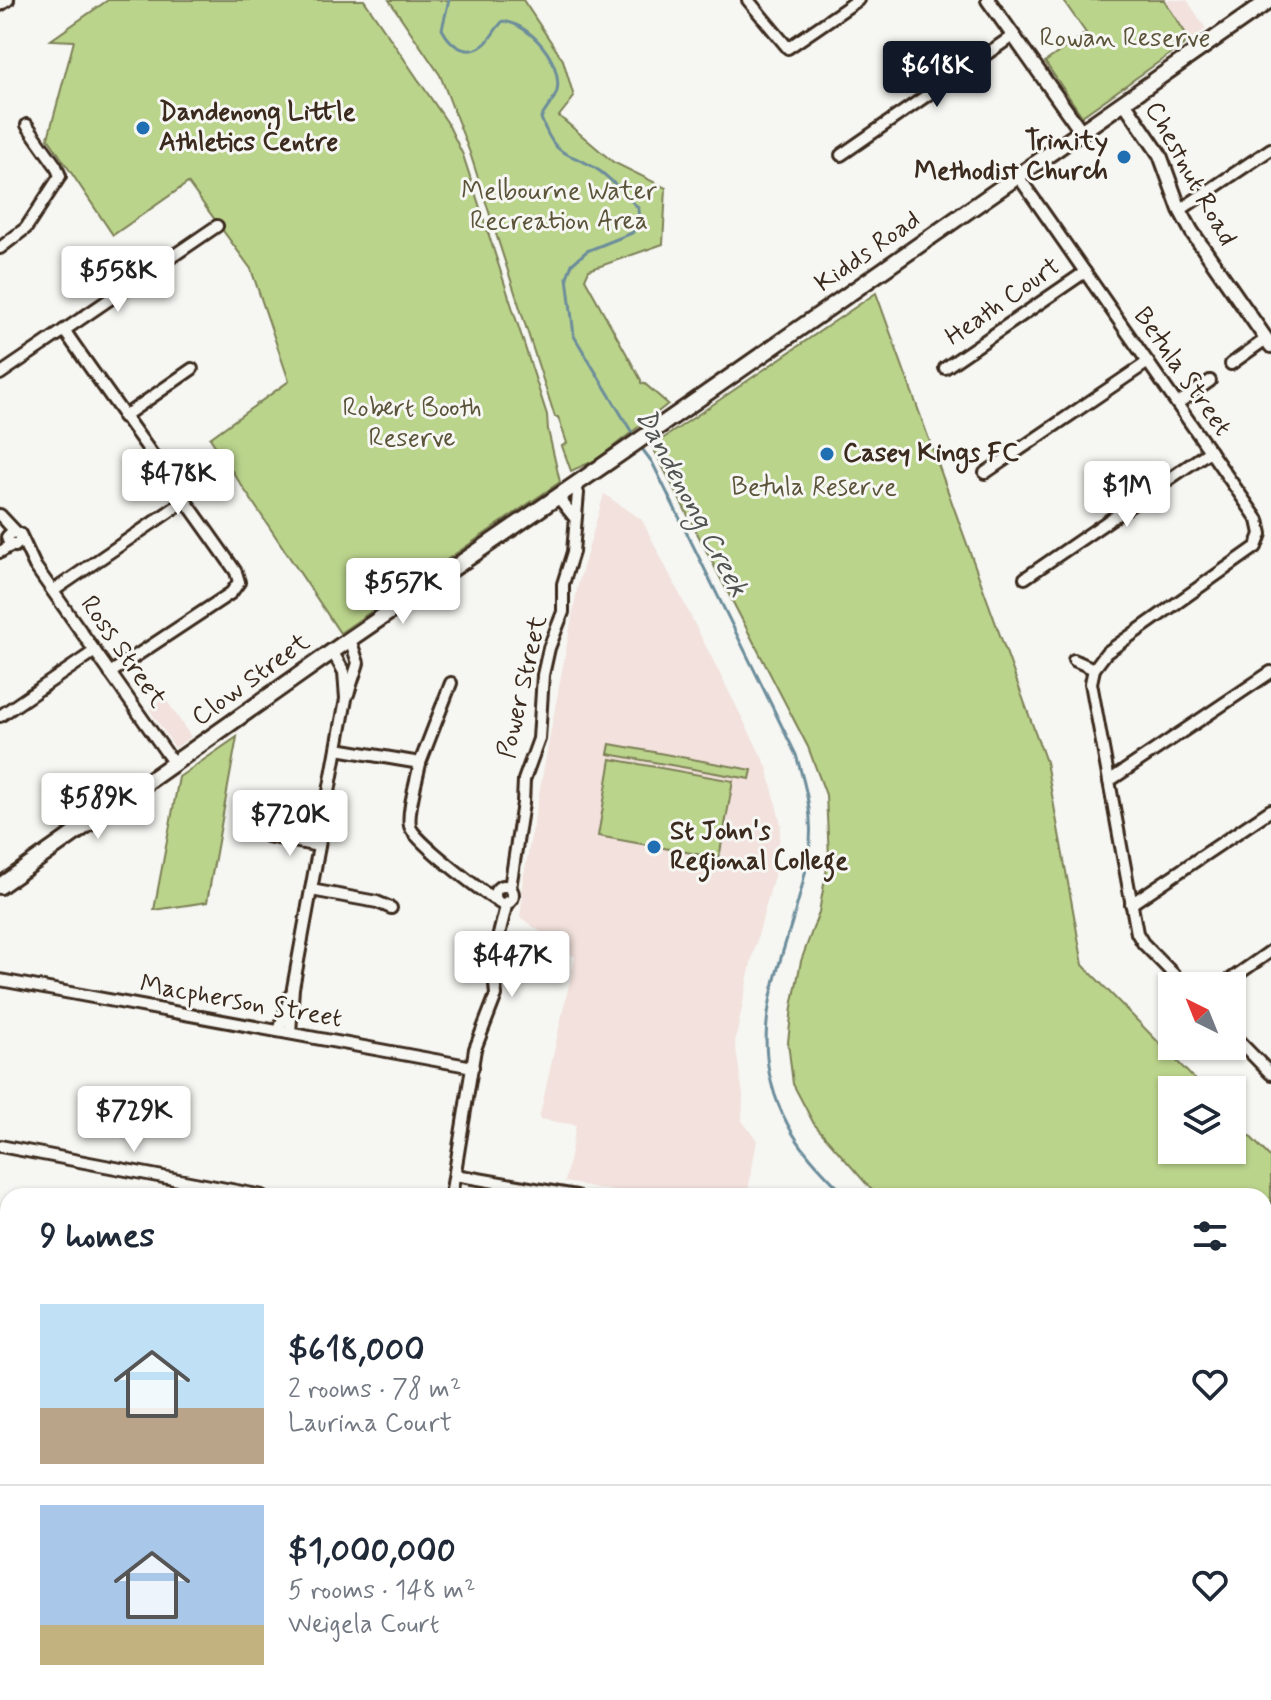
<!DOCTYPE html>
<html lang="en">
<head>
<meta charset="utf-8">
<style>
	body { margin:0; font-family:Mynerve,sans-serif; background:#f6f6f7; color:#1f2937; height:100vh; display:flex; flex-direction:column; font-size:30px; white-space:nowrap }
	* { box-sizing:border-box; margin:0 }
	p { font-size:26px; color:#747a83 }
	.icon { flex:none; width:44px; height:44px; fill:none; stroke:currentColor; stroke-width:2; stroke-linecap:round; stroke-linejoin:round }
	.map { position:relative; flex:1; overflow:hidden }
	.side { position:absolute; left:0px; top:1188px; width:1272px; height:512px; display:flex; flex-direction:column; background:#fff; border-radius:24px 24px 0 0; box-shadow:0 2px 6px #0004 }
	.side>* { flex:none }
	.needle { width:52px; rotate:317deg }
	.buttons { position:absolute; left:1158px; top:972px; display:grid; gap:16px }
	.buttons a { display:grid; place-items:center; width:88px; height:88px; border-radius:0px; background:#fff; box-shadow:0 2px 6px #0004; font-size:40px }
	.price { position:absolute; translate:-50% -68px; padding:0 18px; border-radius:8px; background:#fff; color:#222; font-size:26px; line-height:52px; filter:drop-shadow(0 2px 4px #0008) }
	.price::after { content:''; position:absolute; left:50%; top:48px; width:24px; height:18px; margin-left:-12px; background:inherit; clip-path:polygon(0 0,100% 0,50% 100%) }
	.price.current { background:#111827; color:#fff }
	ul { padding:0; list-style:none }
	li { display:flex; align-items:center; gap:24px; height:200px; padding:0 40px }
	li+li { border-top:2px solid #e0e1e3 }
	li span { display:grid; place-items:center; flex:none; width:224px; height:160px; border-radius:0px; color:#555 }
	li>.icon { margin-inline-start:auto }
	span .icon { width:96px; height:96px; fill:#fffc; stroke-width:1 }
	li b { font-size:34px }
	h2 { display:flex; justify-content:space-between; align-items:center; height:96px; padding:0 40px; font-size:34px }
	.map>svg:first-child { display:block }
	.built { fill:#f2e1dc }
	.green { fill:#bbd48c; stroke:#7b7f55; stroke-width:2 }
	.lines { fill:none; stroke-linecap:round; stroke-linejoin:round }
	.stream { stroke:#6c8d9b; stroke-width:3 }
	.minor-casing { stroke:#3b2a1e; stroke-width:16 }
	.tertiary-casing { stroke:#3b2a1e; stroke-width:18 }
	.secondary-casing { stroke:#3b2a1e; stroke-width:20 }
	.minor { stroke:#f6f6f2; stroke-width:10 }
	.tertiary { stroke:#f6f6f2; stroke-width:12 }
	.secondary { stroke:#f6f6f2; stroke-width:14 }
	.poi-dot { fill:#1f6fb2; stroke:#f6f6f2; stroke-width:3 }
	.labels { text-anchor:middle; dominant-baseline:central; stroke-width:6; stroke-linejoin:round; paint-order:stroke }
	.park-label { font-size:26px; fill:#5b543a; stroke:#f6f6f2 }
	.poi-label { font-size:26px; font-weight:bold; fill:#3b2a1e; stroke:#f6f6f2; text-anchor:start }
	.street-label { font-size:26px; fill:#3b2a1e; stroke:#f6f6f2 }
	.water-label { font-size:28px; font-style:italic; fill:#505352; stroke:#f6f6f2 }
</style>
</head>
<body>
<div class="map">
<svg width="1271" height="1700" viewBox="0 0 1271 1700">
	<rect width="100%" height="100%" fill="#f6f6f2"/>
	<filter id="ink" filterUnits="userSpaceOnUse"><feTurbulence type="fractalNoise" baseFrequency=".0125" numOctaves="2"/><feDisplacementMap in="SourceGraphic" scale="16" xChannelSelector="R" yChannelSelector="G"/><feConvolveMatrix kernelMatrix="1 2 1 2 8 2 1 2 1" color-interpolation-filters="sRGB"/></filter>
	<g filter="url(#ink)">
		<g class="built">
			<polygon points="1164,0 1187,0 1206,29 1190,40"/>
			<polygon points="604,494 642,520 767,767 781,825 776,868 752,958 735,1042 743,1096 742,1121 757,1140 747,1196 640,1196 565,1182 576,1125 539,1119 575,957 520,917 523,895 521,891 578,585"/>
			<polygon points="165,698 191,737 175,748 149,709"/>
			<polygon points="0,1210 8,1211 8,1345 0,1344"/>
		</g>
		<g class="green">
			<polygon points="108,0 364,0 447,122 463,155 547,415 548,430 560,482 340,633 210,438 289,381 251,269 188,183 113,235 48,138 74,41 51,40"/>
			<polygon points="389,0 523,0 563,60 574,97 559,116 613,162 666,188 663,244 589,270 585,279 641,380 641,383 645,384 668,404 596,460 571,471 562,446 567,443 558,417 555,417 470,153 440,75"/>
			<polygon points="1063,0 1164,0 1190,40 1082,116 1045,62 1086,33"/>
			<polygon points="876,293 1046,762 1083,965 1205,1090 1172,1090 1172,1150 1232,1150 1232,1118 1271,1158 1271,1227 1264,1231 1264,1196 877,1196 814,1124 793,1084 788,1042 792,1007 801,961 819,912 829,857 826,795 808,747 652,446"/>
			<polygon points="237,737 207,902 154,910 179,777"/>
			<polygon points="610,744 752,770 750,779 608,754"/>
			<polygon points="611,759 733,781 719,858 598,836"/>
			<polygon points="1264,1423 1271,1433 1271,1660 1264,1665"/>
			<polygon points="942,1692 1224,1692 1212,1700 941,1700"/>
		</g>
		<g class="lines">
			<g class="stream">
				<path d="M449,0L442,29C451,46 468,59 486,43C492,36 496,28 503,21C530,24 563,62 557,91C556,98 545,110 541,118C558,164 568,148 601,172C614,182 627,196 638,208L639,224L632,233L587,251L572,264L567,277L574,336L634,436"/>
				<path d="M640,446L652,462L796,755C806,787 814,817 809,851C795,949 734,1025 788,1125C802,1152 825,1174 846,1196"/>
				<polyline points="928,1700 929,1692"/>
			</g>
			<defs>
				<g id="minor">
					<polyline points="748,0 788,48 858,0"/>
					<polyline points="0,5 8,0"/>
					<polyline points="841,155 1014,35"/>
					<polyline points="1018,176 1258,520 1261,534 1256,547 1106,653 1094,669 1091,683 1137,933 1143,943 1185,986"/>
					<polyline points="1180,210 1271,149"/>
					<polyline points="0,248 26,228 60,176 56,166 27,125"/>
					<path d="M64,330C120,412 180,491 236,572L239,582L231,593L110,673"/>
					<polyline points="1231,364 1266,339"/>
					<polyline points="945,368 1085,272"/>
					<polyline points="0,374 217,226"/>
					<polyline points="1177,404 1210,381"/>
					<polyline points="123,417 192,369"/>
					<polyline points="985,473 1148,362"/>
					<polyline points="558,497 574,517"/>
					<polyline points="0,515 16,532"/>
					<polyline points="22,539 15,546 9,543 7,537 12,532 20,534 35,566 175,765"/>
					<polyline points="0,552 12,545"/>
					<polyline points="1025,578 1210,451"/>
					<polyline points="53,591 186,500"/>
					<polyline points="1074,660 1094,669"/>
					<polyline points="348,694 358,663 350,639"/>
					<polyline points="0,716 95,651"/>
					<path d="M337,749L420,763C417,779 407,811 410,826C412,839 482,892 496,900"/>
					<polyline points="420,763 451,683"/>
					<polyline points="1109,781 1271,672"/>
					<polyline points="267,836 319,846"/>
					<circle cx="504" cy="895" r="9"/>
					<polyline points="510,888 523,803 524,780 539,739 543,675 549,648 563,612 563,584 573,552 578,493 573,487"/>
					<polyline points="311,890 377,902 391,908"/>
					<polyline points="1131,904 1271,810"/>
					<polyline points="0,980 473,1067"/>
					<polyline points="1221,986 1271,951"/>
					<polyline points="279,1031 291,994"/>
					<polyline points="290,1033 293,988 346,699 344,672 332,651"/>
					<polyline points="1232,1034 1271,1074"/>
					<polyline points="0,1146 263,1196"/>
					<polyline points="455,1175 576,1196"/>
					<polyline points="451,1196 475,1049 496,995 493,959 507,902"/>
					<polyline points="1264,1297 1271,1292"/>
					<polyline points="1264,1361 1271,1371"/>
					<polyline points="1264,1425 1271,1435"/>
					<polyline points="0,1451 8,1453"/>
					<polyline points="74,1700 75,1692"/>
					<polyline points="359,1700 360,1692"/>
					<polyline points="642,1700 644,1692"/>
					<polyline points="785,1700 786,1692"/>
				</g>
				<g id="tertiary">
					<polyline points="988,0 1081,131"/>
					<polyline points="1124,102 1160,155 1180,210 1192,232 1271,346"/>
				</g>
				<g id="secondary">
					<polyline points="0,886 350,639 611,460 1270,0"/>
					<polyline points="0,1607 8,1608"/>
					<polyline points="0,1622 8,1624"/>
					<polyline points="1264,1681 1271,1676"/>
					<polyline points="381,1692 422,1700"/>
					<polyline points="449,1692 491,1700"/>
					<polyline points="1236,1700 1248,1692"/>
				</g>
			</defs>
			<use href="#minor" class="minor-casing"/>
			<use href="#tertiary" class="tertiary-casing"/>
			<use href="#secondary" class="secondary-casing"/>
			<use href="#minor" class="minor"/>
			<use href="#tertiary" class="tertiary"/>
			<use href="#secondary" class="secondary"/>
		</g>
	</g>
	<g class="poi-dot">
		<circle cx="143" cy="128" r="8"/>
		<circle cx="1124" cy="157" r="8"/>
		<circle cx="827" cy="454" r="8"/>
		<circle cx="654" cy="847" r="8"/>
	</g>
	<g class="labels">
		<g class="park-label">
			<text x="1125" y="39">Rowan Reserve</text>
			<text x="559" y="192">Melbourne Water<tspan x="559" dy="30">Recreation Area</tspan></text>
			<text x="412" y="409">Robert Booth<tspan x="412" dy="30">Reserve</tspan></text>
			<text x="814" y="488">Betula Reserve</text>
		</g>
		<g class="poi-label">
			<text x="159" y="113">Dandenong Little<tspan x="159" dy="30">Athletics Centre</tspan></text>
			<text x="1108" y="142" text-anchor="end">Trinity<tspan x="1108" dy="30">Methodist Church</tspan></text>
			<text x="843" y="454">Casey Kings FC</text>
			<text x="670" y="832">St John's<tspan x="670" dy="30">Regional College</tspan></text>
		</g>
		<g class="street-label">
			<text transform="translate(1190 174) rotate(61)">Chestnut Road</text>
			<text transform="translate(868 252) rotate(-35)">Kidds Road</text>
			<text transform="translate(1003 302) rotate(-35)">Heath Court</text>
			<text transform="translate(1182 372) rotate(55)">Betula Street</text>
			<text transform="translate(123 652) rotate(55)">Ross Street</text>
			<text transform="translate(251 680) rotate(-36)">Clow Street</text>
			<text transform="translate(523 687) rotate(-77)">Power Street</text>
			<text transform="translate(241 1002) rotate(10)">Macpherson Street</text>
		</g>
		<g class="water-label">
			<text transform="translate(691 503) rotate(62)">Dandenong Creek</text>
		</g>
	</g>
</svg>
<div class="buttons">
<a><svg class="needle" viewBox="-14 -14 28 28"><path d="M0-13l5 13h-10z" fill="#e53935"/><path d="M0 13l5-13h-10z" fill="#747a83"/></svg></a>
<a><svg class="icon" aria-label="layers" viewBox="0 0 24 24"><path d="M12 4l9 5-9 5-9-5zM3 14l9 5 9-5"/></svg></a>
</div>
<b class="price current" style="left:937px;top:109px">$618K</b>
<b class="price" style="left:118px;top:314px">$558K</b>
<b class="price" style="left:178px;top:517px">$478K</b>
<b class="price" style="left:1127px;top:529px">$1M</b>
<b class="price" style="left:403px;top:626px">$557K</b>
<b class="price" style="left:98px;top:841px">$589K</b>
<b class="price" style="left:290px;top:858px">$720K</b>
<b class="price" style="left:512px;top:999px">$447K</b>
<b class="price" style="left:134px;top:1154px">$729K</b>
<section class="side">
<h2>9 homes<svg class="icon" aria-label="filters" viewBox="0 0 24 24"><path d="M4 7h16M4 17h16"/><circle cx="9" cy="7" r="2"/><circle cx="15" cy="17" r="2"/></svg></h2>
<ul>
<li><span style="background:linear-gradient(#bfe0f5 65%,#b9a48a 0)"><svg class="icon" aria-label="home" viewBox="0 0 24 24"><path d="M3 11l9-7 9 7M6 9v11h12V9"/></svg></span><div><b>$618,000</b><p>2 rooms · 78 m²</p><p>Laurina Court</p></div><svg class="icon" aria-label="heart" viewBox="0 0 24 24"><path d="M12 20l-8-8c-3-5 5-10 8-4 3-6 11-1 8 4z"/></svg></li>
<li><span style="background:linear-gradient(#a9c7e8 75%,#c2b280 0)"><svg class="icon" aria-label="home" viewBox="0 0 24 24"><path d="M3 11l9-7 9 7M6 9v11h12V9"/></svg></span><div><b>$1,000,000</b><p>5 rooms · 148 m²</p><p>Weigela Court</p></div><svg class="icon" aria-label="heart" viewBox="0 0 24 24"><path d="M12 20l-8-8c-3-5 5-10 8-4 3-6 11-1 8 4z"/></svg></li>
</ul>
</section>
</div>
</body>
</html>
